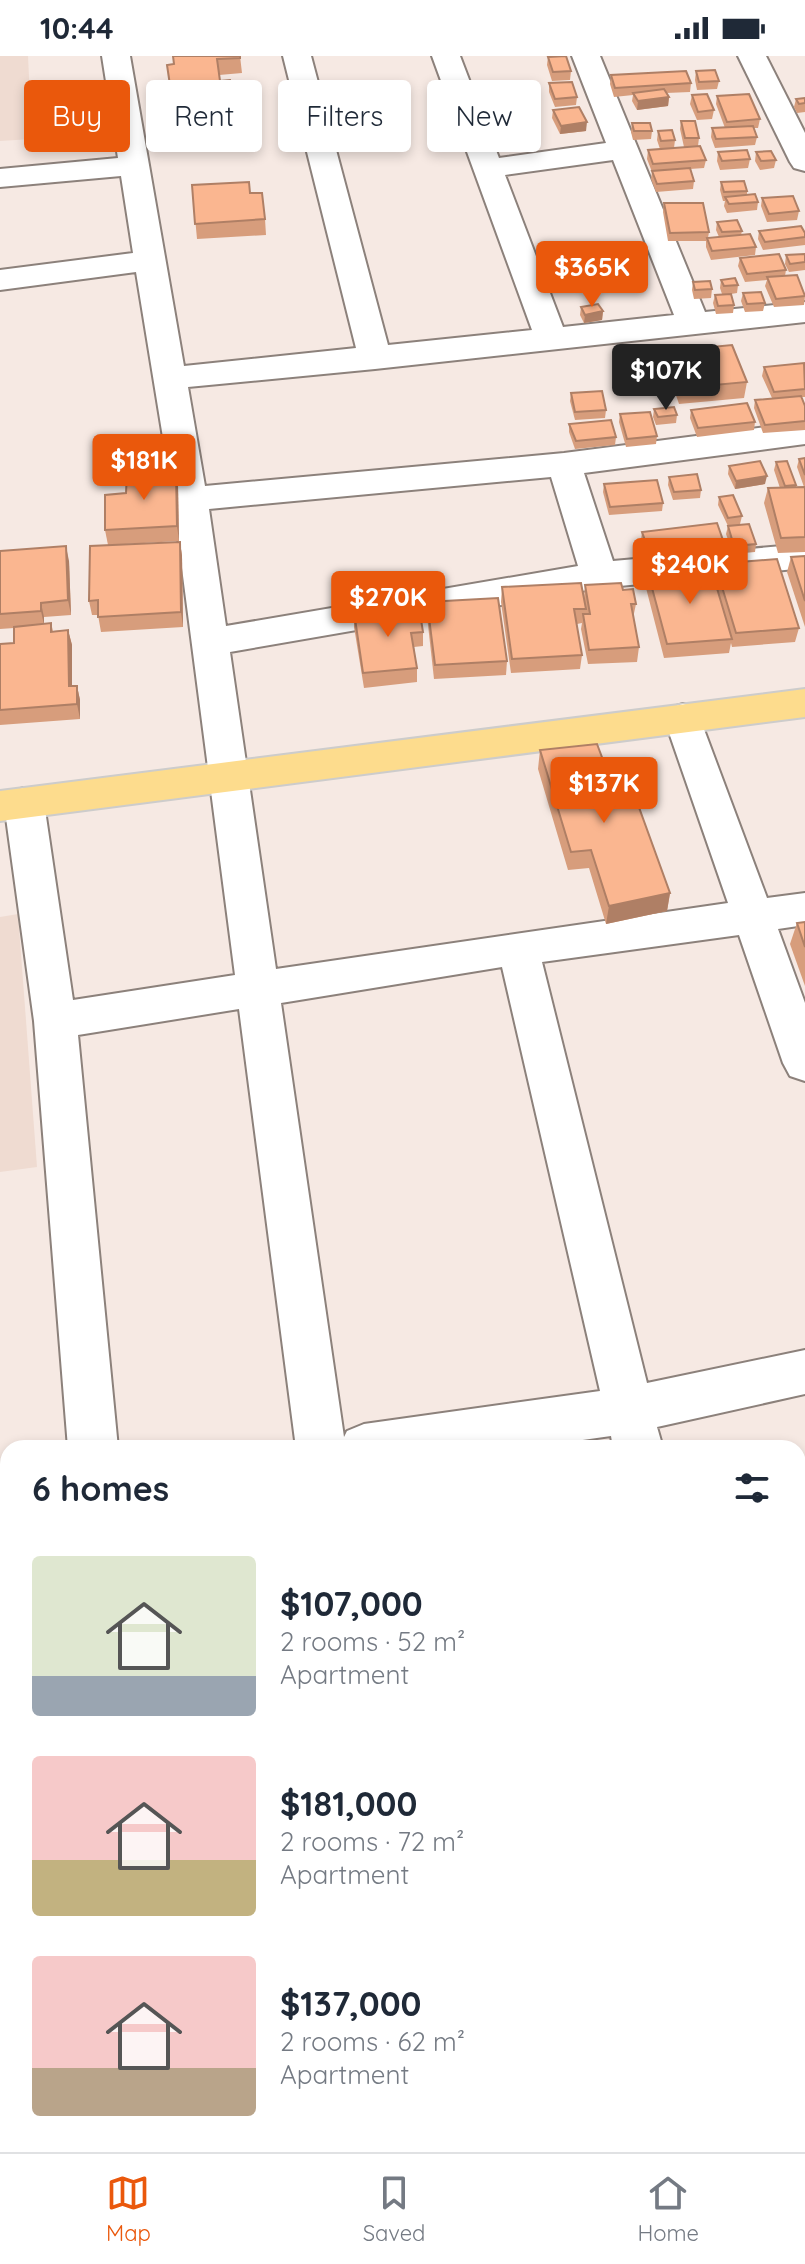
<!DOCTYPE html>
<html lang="en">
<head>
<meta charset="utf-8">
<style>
	body { margin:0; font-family:Quicksand,sans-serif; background:#f6f6f7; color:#1f2937; height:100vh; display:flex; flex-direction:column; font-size:30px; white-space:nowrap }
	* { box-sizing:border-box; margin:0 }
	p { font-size:26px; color:#747a83 }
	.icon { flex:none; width:44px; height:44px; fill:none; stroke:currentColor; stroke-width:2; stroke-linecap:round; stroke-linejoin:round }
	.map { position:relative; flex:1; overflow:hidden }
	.drawer { position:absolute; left:0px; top:1384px; width:806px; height:712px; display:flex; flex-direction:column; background:#fff; border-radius:24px 24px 0 0; box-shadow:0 4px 12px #0003 }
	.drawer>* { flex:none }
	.hud { position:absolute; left:24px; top:24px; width:758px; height:72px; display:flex; gap:16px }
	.price { position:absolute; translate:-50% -68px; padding:0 18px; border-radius:8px; background:#ea580c; color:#fff; font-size:26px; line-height:52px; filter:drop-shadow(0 2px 4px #0008) }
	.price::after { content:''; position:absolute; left:50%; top:48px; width:24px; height:18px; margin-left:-12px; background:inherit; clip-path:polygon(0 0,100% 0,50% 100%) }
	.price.selected { background:#222; color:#fff }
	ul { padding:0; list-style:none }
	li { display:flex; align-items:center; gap:24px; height:200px; padding:0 32px }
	li span { display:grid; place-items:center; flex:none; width:224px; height:160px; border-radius:8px; color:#555 }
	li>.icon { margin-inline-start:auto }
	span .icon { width:96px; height:96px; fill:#fffc; stroke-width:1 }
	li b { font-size:34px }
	h2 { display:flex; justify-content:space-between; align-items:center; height:96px; padding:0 32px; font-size:34px }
	.chip { padding:0 28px; border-radius:8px; background:#fff; box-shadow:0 4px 12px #0003; font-size:28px; line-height:72px }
	.chip.selected { background:#ea580c; color:#fff }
	.status { display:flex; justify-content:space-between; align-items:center; height:56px; padding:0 40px; background:#fff; direction:ltr }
	.status svg { height:22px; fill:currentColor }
	.tab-bar { display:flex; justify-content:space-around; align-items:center; height:112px; border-top:2px solid #e0e1e3; background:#fff; font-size:22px; color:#747a83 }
	.tab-bar a { display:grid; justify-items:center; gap:4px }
	.tab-bar .selected { color:#ea580c }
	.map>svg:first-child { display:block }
	.built { fill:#efdbd1 }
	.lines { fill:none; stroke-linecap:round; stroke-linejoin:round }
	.street-casing { stroke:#8c817b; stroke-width:4 }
	.primary-casing { stroke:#cdcccb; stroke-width:4 }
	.street { fill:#fff; fill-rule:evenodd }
	.primary { fill:#fddc8d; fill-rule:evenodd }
	.wall { fill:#d79d7c }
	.shaded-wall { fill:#af7f65 }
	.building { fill:#fab690; stroke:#af7f65; stroke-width:2 }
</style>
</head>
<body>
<div class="status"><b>10:44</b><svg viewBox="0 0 49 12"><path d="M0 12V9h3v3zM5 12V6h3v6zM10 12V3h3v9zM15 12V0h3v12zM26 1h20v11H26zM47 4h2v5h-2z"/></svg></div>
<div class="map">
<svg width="805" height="2096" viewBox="0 0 805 2096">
	<rect width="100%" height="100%" fill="#f6e9e3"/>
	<g class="built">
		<polygon points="0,0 28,0 32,83 0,85"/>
		<polygon points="18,858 37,1111 0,1116 0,861"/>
	</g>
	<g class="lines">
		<defs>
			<g id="street">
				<path d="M102,0H130L184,310L356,292L283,0H311L388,289L532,274L432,0H460L499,102L606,87L572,0H600L705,256L805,246V266L375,313L188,331L205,430L564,397L805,366V388L584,417L613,505L805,488V512L599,532L230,596L276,913L728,847L664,662L670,652L683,648L696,652L767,842L805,837V869L778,873L805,947V1025L790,1020L783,1007L739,879L542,906L647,1327L805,1294V1338L657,1371L663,1392H613L611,1380L526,1392H296L239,953L78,979L118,1392H68L34,965L4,747L10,736L24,732L38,736L44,747L73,944L235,919L173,443L136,216L0,234V214L133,197L121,120L0,131V113L118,102ZM613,104L674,259L563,271L505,119ZM551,421L578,510L226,570L209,453ZM502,911L600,1335L364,1368L347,1375L344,1381L281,947Z"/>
				<polygon points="738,0 766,0 805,77 805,115 794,112 790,106"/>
				<polygon points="8,1431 8,1481 0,1483 0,1433"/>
				<polygon points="8,1802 8,1858 0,1860 0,1804"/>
				<polygon points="798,1993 805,1996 805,2079 798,2076"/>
				<polygon points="427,2088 487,2088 489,2096 429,2096"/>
				<polygon points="527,2088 630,2088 627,2096 524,2096"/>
			</g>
			<polygon id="primary" points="805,633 805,661 0,765 0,735"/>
		</defs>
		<use href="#street" class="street-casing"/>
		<use href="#primary" class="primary-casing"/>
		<use href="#street" class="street"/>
		<use href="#primary" class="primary"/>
	</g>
	<g class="wall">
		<polygon points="240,0 242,17 219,19 220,25 231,31 233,47 173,52 167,9"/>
		<polygon points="548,1 571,15 570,24 552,25 547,9"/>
		<polygon points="696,15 719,25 717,33 697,34 695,24"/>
		<polygon points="611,19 691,27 690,36 666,37 669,41 668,50 637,54 632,45 633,39 614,41 610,28"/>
		<polygon points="549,27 577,41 576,49 555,51 549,36"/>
		<polygon points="692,39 714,54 712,63 697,64 690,48"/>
		<polygon points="717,40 760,63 758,72 753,72 757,81 755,89 715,92 711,81 712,72 725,72 716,48"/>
		<polygon points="805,42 805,56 797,57 794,51 796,43"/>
		<polygon points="553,54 586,75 560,78 552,62"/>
		<polygon points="681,65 699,82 698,90 706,104 704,112 690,113 694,125 693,133 656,136 651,123 652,116 647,103 648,94 660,93 657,84 658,75 675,84 674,92 695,90 684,91 680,73"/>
		<polygon points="632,67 652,75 651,83 633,84 631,76"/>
		<polygon points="718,96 750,103 748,112 720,114 717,105"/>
		<polygon points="756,96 776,104 774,112 760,114 755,105"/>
		<polygon points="721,126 747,135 747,139 758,146 757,154 727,157 724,150 725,145 723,145 720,134"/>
		<polygon points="192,129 250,137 265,163 266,179 197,183"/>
		<polygon points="762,142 799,155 797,164 767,166 761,150"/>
		<polygon points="664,147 709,176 708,182 719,181 716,174 717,166 742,175 741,179 756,191 755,199 711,204 706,191 706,185 668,185 663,156"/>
		<polygon points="759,175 805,177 805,189 763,194 758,183"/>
		<polygon points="805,198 805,214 789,216 785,208 786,199"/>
		<polygon points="562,201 629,225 573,233 562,210"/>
		<polygon points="740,202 786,214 785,220 805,240 804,249 774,251 765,230 767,224 745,226 738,210"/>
		<polygon points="721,224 738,229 737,237 731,238 734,249 733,257 716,258 713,247 715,239 722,238 720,232"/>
		<polygon points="693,226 712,233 711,242 694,243 692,234"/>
		<polygon points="743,237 765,247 763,255 745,256 741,245"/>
		<polygon points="581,251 603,255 602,264 584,267 580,259"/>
		<polygon points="669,295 747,326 744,342 679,348 666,310"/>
		<polygon points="618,307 660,313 659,322 622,326 617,315"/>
		<polygon points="805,309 805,341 801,341 805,350 805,374 763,377 754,352 755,344 772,342 762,320 764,311"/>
		<polygon points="571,337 606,354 605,362 575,364 570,345"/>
		<polygon points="654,353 677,359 676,367 656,369 653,361"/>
		<polygon points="691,354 755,366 754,374 697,381 690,362"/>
		<polygon points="620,358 657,380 656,388 626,391 619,366"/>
		<polygon points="569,368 616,381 615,389 575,393 569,376"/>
		<polygon points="805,402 805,496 778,497 764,447 768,432 780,432 774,414 776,406 796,429 796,431 804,431 797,411 799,403"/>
		<polygon points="729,410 765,428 735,433 728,418"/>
		<polygon points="669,421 701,434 700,442 673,444 668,429"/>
		<polygon points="604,428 663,447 662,455 609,459 603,436"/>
		<polygon points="178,429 179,485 108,489 105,474 126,437"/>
		<polygon points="719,441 742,460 740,468 756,488 755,496 733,498 726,478 728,470 718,449"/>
		<polygon points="642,476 725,490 724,498 649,507 641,484"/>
		<polygon points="180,486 182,500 183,571 101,576 98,559 92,559 89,545"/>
		<polygon points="0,495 69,505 71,559 44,561 44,568 51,567 53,575 68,574 72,589 72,630 77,630 80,644 80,663 0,669 0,588 14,587 14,572 0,573"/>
		<polygon points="805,500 805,571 787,516 791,501"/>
		<polygon points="715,508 799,572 795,586 732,591 731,587 729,597 664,602 646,532 648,517 713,519"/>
		<polygon points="585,529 623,534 636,548 633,562 639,591 637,606 588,608 581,573 582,567 577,568 582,599 580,613 511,617 501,546 502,531 584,542"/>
		<polygon points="427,546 507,605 506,619 434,623 427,560"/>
		<polygon points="354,556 423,576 423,590 414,591 417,612 417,626 364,632 354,571"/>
		<polygon points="540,694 620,749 670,837 667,855 606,868 589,812 568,814 538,713"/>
		<polygon points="805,866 805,930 790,888 797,867"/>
		<polygon points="805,1444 805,1974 798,1946 798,1446"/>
	</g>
	<g class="shaded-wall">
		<polygon points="669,41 668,50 637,54 638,45"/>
		<polygon points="587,66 586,75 560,78 561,70"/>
		<polygon points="630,217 629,225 573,233 573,225"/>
		<polygon points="603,255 602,264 584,267 585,259"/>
		<polygon points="176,414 178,429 179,485 177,470"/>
		<polygon points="767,420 765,428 735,433 736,425"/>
		<polygon points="180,486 182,500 183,571 181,556"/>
		<polygon points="66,490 69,505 71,559 68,544"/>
		<polygon points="41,547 44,561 44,569 41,555"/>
		<polygon points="68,574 72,589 72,645 69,630"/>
		<polygon points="77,630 80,644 80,663 77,648"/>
		<polygon points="670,837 667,855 606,868 609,850"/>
	</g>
	<g class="building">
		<polygon points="173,0 240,0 240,2 217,3 220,25 230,24 231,31 171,36 167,9 174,8"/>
		<polygon points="566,0 571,15 553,16 548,1"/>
		<polygon points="715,14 719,25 699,26 696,15"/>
		<polygon points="686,15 691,27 615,32 611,19"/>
		<polygon points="572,26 577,41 555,43 549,27"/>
		<polygon points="664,33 669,41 638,45 633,37"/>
		<polygon points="707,38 714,54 698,56 692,39"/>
		<polygon points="749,38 760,63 727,66 717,40"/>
		<polygon points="805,42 805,47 799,48 796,43"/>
		<polygon points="579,51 587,66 561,70 553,54"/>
		<polygon points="681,65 695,65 699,82 685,82"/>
		<polygon points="632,67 650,67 652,75 634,75"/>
		<polygon points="753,70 757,81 716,83 712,72"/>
		<polygon points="672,74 675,84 661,85 658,75"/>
		<polygon points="700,90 706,104 653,108 648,94"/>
		<polygon points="747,94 750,103 722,105 718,96"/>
		<polygon points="771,95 776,104 761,105 756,96"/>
		<polygon points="690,112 694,125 657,128 652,115"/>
		<polygon points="744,125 747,135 724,136 721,126"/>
		<polygon points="249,126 250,137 262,137 265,163 195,168 192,129"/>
		<polygon points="755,138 758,146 729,148 725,141"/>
		<polygon points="793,140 799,155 769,158 762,142"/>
		<polygon points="664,147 703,147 709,176 670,177"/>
		<polygon points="737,164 742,175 722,176 717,166"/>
		<polygon points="801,170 805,177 805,181 765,186 759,175"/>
		<polygon points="750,178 756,191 712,195 707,182"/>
		<polygon points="618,194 630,217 573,225 562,201"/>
		<polygon points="779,198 786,214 747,218 740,202"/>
		<polygon points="805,198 805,206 790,208 786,199"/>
		<polygon points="797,219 805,240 776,243 767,221"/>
		<polygon points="735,222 738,229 724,230 721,224"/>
		<polygon points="710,225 712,233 695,234 693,226"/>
		<polygon points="761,236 765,247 747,248 743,237"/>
		<polygon points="731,238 734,249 718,250 715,239"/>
		<polygon points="598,248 603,255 585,259 581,251"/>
		<polygon points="732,289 747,326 682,332 669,295"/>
		<polygon points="655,302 660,313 623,318 618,307"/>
		<polygon points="804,307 805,333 774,336 764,311"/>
		<polygon points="602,335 606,354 575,356 571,337"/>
		<polygon points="801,340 805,350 805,365 765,369 755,344"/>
		<polygon points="747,347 755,366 698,372 691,354"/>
		<polygon points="674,351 677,359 658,361 654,353"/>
		<polygon points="650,356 657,380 627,383 620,358"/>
		<polygon points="611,364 616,381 576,385 569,368"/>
		<polygon points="805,402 805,419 799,403"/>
		<polygon points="760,405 767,420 736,425 729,410"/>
		<polygon points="787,405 796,429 785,430 776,406"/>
		<polygon points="176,414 177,470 105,474 105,439 126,437 127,416"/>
		<polygon points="697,418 701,434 674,436 669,421"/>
		<polygon points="657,424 663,447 610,451 604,428"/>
		<polygon points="805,431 805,481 781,482 768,432"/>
		<polygon points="733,439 742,460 728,462 719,441"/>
		<polygon points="717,467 725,490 650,498 642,476"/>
		<polygon points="749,468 756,488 734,490 728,470"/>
		<polygon points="180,486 181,556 98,561 98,544 89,545 90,490"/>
		<polygon points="66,490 68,544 41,547 41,555 0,558 0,495"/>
		<polygon points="805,500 805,545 791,501"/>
		<polygon points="777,503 799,572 736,577 715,508"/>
		<polygon points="711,512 732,583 667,588 648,517"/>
		<polygon points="581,527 586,553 574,553 582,599 512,603 502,531"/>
		<polygon points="621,527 623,534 633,533 636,548 631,548 639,591 589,594 583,558 590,558 585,529"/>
		<polygon points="498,542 507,605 435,609 427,546"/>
		<polygon points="419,551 423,576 411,577 417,612 363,617 354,556"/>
		<polygon points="51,567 51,576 68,574 69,630 77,630 77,648 0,654 0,588 14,587 14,571"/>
		<polygon points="597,688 620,749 637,746 670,837 609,850 591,794 571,796 540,694"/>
		<polygon points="805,866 805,891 797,867"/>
		<polygon points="805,1444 805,1932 798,1905 798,1446"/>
	</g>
</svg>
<b class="price" style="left:592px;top:253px">$365K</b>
<b class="price selected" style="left:666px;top:356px">$107K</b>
<b class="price" style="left:144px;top:446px">$181K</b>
<b class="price" style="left:690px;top:550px">$240K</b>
<b class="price" style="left:388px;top:583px">$270K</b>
<b class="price" style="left:604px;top:769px">$137K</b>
<div class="hud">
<a class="chip selected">Buy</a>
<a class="chip">Rent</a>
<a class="chip">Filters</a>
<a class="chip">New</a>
</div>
<section class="drawer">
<h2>6 homes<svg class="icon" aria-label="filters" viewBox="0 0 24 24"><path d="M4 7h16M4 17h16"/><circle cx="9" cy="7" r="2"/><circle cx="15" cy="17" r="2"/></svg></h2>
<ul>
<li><span style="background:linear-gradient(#dfe7d0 75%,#9aa5b1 0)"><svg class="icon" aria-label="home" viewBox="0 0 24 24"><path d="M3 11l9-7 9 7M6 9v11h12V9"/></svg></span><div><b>$107,000</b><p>2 rooms · 52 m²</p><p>Apartment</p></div></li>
<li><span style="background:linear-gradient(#f6c9c9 65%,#c2b280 0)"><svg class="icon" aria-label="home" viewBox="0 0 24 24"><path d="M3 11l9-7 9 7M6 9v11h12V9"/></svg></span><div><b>$181,000</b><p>2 rooms · 72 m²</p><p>Apartment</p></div></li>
<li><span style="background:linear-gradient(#f6c9c9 70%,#b9a48a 0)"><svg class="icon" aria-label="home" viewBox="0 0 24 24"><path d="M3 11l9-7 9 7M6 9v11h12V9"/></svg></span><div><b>$137,000</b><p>2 rooms · 62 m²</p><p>Apartment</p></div></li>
</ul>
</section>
</div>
<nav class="tab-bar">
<a class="selected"><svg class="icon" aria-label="map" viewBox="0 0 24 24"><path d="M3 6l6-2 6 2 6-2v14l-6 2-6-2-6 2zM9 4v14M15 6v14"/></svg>Map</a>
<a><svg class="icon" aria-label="saved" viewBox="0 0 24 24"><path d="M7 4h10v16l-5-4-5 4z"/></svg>Saved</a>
<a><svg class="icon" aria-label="home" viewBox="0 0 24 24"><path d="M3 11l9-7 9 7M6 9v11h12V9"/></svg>Home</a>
</nav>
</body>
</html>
